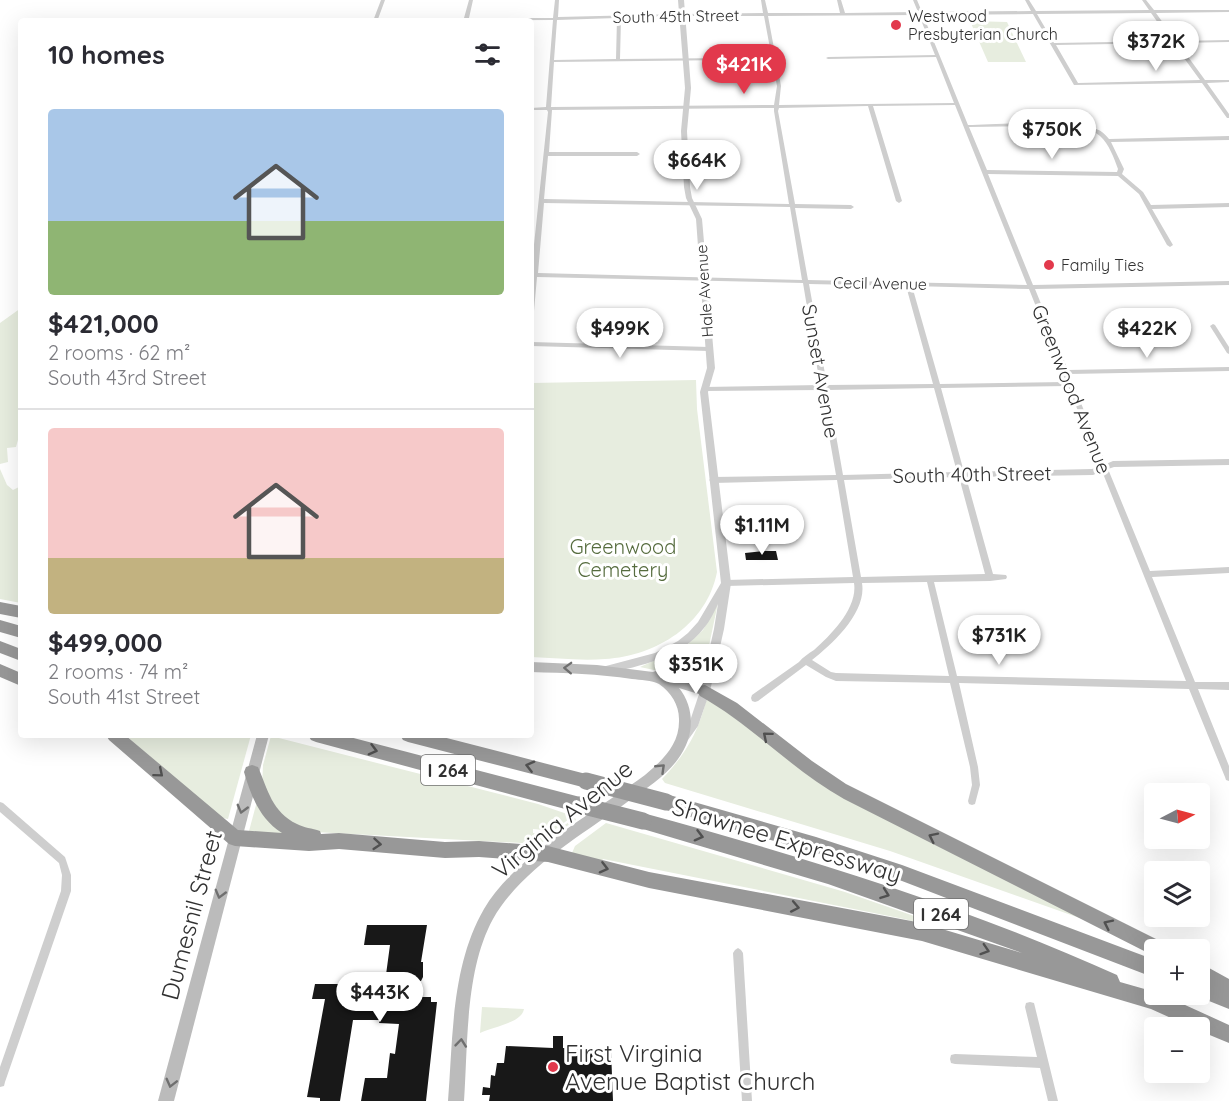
<!DOCTYPE html>
<html lang="en">
<head>
<meta charset="utf-8">
<style>
	body { margin:0; font-family:Quicksand,sans-serif; background:#f7f7f7; color:#2b2b33; height:100vh; display:flex; flex-direction:column; font-size:22px; white-space:nowrap }
	* { box-sizing:border-box; margin:0 }
	p { font-size:20px; color:#7c7c81 }
	.icon { flex:none; width:33px; height:33px; fill:none; stroke:currentColor; stroke-width:2; stroke-linecap:round; stroke-linejoin:round }
	.map { position:relative; flex:1; overflow:hidden }
	.panel { position:absolute; left:18px; top:18px; width:516px; height:720px; display:flex; flex-direction:column; background:#fff; border-radius:6px; box-shadow:0 6px 24px #0002 }
	.panel>* { flex:none }
	.needle { width:39px; rotate:84deg }
	.tools { position:absolute; left:1144px; top:783px; display:grid; gap:12px }
	.tools a { display:grid; place-items:center; width:66px; height:66px; border-radius:6px; background:#fff; box-shadow:0 6px 24px #0002; font-size:30px }
	.price { position:absolute; translate:-50% -51px; padding:0 14px; border-radius:21px; background:#fff; color:#222; font-size:20px; line-height:39px; filter:drop-shadow(0 2px 3px #0008) }
	.price::after { content:''; position:absolute; left:50%; top:36px; width:18px; height:14px; margin-left:-9px; background:inherit; clip-path:polygon(0 0,100% 0,50% 100%) }
	.price.current { background:#e2394c; color:#fff }
	ul { padding:0; list-style:none }
	li { display:grid; align-content:center; gap:12px; height:318px; padding:0 30px }
	li+li { border-top:2px solid #e1e1e2 }
	li span { display:grid; place-items:center; height:186px; border-radius:6px; color:#555 }
	li>.icon { margin-inline-start:auto }
	span .icon { width:108px; height:108px; fill:#fffc; stroke-width:1 }
	li b { font-size:26px }
	h2 { display:flex; justify-content:space-between; align-items:center; height:72px; padding:0 30px; font-size:26px }
	.map>svg:first-child { display:block }
	.green { fill:#e7eddf }
	.building { fill:#181818 }
	.lines { fill:none; stroke-linecap:round; stroke-linejoin:round }
	.minor { fill:#cecece; fill-rule:evenodd }
	.tertiary { fill:#cecece; fill-rule:evenodd }
	.secondary { fill:#bbb; fill-rule:evenodd }
	.motorway { fill:#989898; fill-rule:evenodd }
	.motorway-bridge { stroke:#989898; stroke-width:17 }
	.oneway { stroke:#6f6f6f }
	.oneway2 { stroke:#505050 }
	.poi-dot { fill:#e2394c; stroke:#fff; stroke-width:2 }
	.labels { text-anchor:middle; dominant-baseline:central; stroke-width:6; stroke-linejoin:round; paint-order:stroke }
	.far-street-label { font-size:16px; fill:#313131; stroke:#fff }
	.far-poi-label { font-size:16px; fill:#313131; stroke:#fff; text-anchor:start }
	.shield { fill:#fff; stroke:#6f6f6f; stroke-width:1.5 }
	.shield-label { font-size:18px; font-weight:bold; fill:#313131 }
	.street-label { font-size:20px; fill:#313131; stroke:#fff }
	.park-label { font-size:20px; fill:#566c3e; stroke:#fff }
	.near-street-label { font-size:24px; fill:#313131; stroke:#fff }
	.near-poi-label { font-size:24px; fill:#313131; stroke:#fff; text-anchor:start }
</style>
</head>
<body>
<div class="map">
<svg width="1229" height="1101" viewBox="0 0 1229 1101">
	<rect width="100%" height="100%" fill="#fff"/>
	<g class="green">
		<polygon points="970,21 1007,22 1026,62 988,62"/>
		<polygon points="21,308 21,429 16,447 7,448 8,462 0,464 0,323"/>
		<path d="M696,380L697,409L717,572C707,624 657,656 605,659C581,661 555,658 531,657V383Z"/>
		<polygon points="0,469 7,485 13,490 21,486 21,603 0,599"/>
		<polygon points="718,603 707,655 696,679 640,667 686,646 703,630"/>
		<path d="M709,699L797,764L1105,927L890,851L665,783L662,779C685,755 698,733 706,701Z"/>
		<polygon points="125,735 251,735 228,819 222,818"/>
		<polygon points="271,736 538,804 573,816 553,831 533,829 533,833 553,833 575,818 576,820 540,844 314,832 287,823 262,787 263,765"/>
		<polygon points="256,805 258,805 289,835 249,831"/>
		<polygon points="606,823 845,892 943,926 943,929 904,919 603,859 602,861 572,853 575,846"/>
		<path d="M482,1007L524,1009C522,1023 492,1027 480,1033Z"/>
	</g>
	<g class="building">
		<polygon points="764,551 776,551 778,560 746,560 745,553"/>
		<polygon points="367,925 427,925 421,962 423,962 423,977 421,981 418,981 416,997 431,997 431,1002 437,1002 426,1101 361,1101 365,1078 387,1078 390,1053 395,1054 399,1024 379,1023 380,1020 353,1020 340,1101 320,1101 320,1098 307,1097 325,999 312,999 315,984 358,984 357,997 383,997 390,945 364,945"/>
		<polygon points="553,1036 563,1036 563,1048 611,1050 613,1101 489,1101 490,1095 482,1095 483,1087 490,1088 491,1075 495,1076 497,1063 504,1063 506,1046 553,1048"/>
	</g>
	<g class="lines">
		<g class="minor">
			<path d="M381,0H385L378,19L464,18L469,0H473L469,18H553L555,0H559L558,17L682,14L763,13L761,0H765L768,13H840L837,0H841L845,13L918,12L913,0H917L922,12L1031,11L1025,0H1029L1036,11L1149,10L1142,0H1146L1154,10H1229V12L1156,13L1176,41L1229,40V42L1178,43L1205,80H1229V82L1207,83L1229,114V118H1227L1202,83L1074,85L1033,14L923,15L968,125C997,125 1080,117 1102,132C1105,134 1107,137 1109,139L1229,136V140L1111,142L1124,169L1122,174L1143,192L1151,205L1229,203V207L1152,209L1173,245L1170,247L1167,245L1139,194L1118,176L988,174L1033,285L1229,281V285L1035,289L1068,370L1229,367V371L1069,374L1106,464L1113,461L1229,459V465L1114,467L1108,469L1150,571L1229,567V573L1152,577L1195,682H1229V690L1198,689L1229,766V781L1226,780L1225,777L1189,689L959,683L978,767L980,785L975,804L972,805L969,804L968,801L972,785L970,767L950,683L836,681L826,677L806,665L758,701L755,702L752,701L751,698L752,695L799,662C803,657 808,654 814,650C831,635 858,608 854,583L726,586L723,585L722,583L723,581L726,580L853,577L837,480L713,483L709,480L713,477L836,475L821,390L704,391L701,389L704,387L820,385L803,283L537,277L534,311L531,313V273L548,112L547,110H531V108L546,107L553,20L373,21ZM1151,13L1171,41L1054,43L1037,14ZM919,15L935,55L828,57L826,58L828,59L936,57L954,103L779,105L781,86L768,16ZM682,16H764L777,86L774,105L551,107L554,62L730,60V59L728,58L620,59L621,18ZM617,18L616,59L554,60L557,20ZM1173,43L1200,80L1078,83L1056,45ZM955,105L1027,285L808,280L795,208L851,209L854,207L851,205L795,204L778,111L779,108L868,106L896,201L899,203L902,201L873,106ZM774,108V111L789,204L544,199L548,156H637L640,154L637,152H549L552,110ZM1036,126C1053,126 1087,124 1100,136C1109,144 1114,158 1118,169L1117,172L987,170L969,127ZM544,203L790,207L802,280L538,273ZM809,284L906,286L933,384L827,385ZM912,286L1029,289L1066,382L940,384ZM1068,386L1100,466L1092,469L964,472L941,388ZM934,388L957,472L843,475L828,390ZM1102,471L1186,681L957,676L934,582L990,581L1006,579L1007,577L1006,575L993,574L966,477L1093,475ZM959,477L985,574L861,577L844,480ZM927,582L949,676L836,673L831,672L812,660C833,644 867,612 862,583Z"/>
			<polygon points="1213,324 1215,325 1229,347 1229,354 1227,353 1210,326"/>
			<polygon points="531,342 709,347 712,349 709,351 531,346"/>
			<polygon points="0,802 3,803 65,857 71,875 71,891 5,1082 4,1086 0,1087 0,1067 61,891 62,875 59,863 0,812"/>
			<polygon points="738,948 741,950 743,953 752,1101 742,1101 733,953 735,950"/>
			<polygon points="1030,1002 1034,1003 1035,1007 1058,1101 1048,1101 1040,1068 955,1064 951,1063 950,1059 951,1055 955,1054 1037,1057 1025,1007 1026,1003"/>
		</g>
		<path class="tertiary" d="M678,0H684L691,88L687,131L690,187L692,198L702,219L715,368L708,392L731,583L724,629L710,691L698,726L688,740L684,742L680,740L679,737L690,721L700,691L714,629L718,604C714,612 710,621 704,628C680,659 641,665 606,674L603,673L601,670L603,667L606,666L655,653L678,641L688,633L698,622L721,583L700,392L707,368L696,219L686,198L684,187L681,131L685,88Z"/>
		<g class="secondary">
			<path d="M531,662L597,665L653,672L656,671L709,687L711,691L709,695L705,696L679,688C696,709 694,738 678,759C666,776 647,788 630,800C584,834 522,868 493,919C465,970 468,1044 464,1101H448C453,1038 451,966 484,909C514,857 596,811 645,775C663,760 680,744 679,719C679,705 671,692 659,684C652,680 640,680 632,679C599,674 565,673 531,672Z"/>
			<polygon points="257,735 269,735 174,1101 158,1101"/>
		</g>
		<g class="motorway">
			<polygon points="0,602 21,606 21,618 0,614"/>
			<polygon points="0,620 21,626 21,638 0,632"/>
			<polygon points="0,641 21,649 21,661 0,653"/>
			<polygon points="0,664 21,673 21,686 0,677"/>
			<path d="M705,685L737,703L812,761L846,784L1166,944L1169,950H1155L1154,956L844,799C792,770 752,725 700,696L697,691L700,686Z"/>
			<path d="M106,735H125L238,830L282,833C260,819 251,796 244,772L246,767L252,765L258,767C268,790 272,812 297,824C304,828 312,828 320,831L321,834L339,833L445,842L479,841L548,846L649,872L922,923L1022,953L828,884L643,829L637,826L635,821L637,816L643,813C804,857 965,906 1117,975L1120,982L1155,992V994H1161L1229,1025V1043L1200,1031V1028H1193L1151,1009L922,941L649,888L548,862L479,857L445,858L339,849L309,851L235,846L229,844L109,740Z"/>
			<polygon points="308,735 342,735 580,797 586,800 588,805 586,810 580,813 316,742 311,740"/>
			<polygon points="400,735 435,735 586,774 592,776 594,781 592,786 586,788 408,742 403,740"/>
			<polygon points="666,794 816,837 902,865 1155,960 1155,978 902,881 816,853 666,810 660,807 658,802 660,797"/>
			<polygon points="1200,963 1229,979 1229,1009 1194,995 1200,994"/>
		</g>
		<g class="motorway-bridge">
			<polyline points="586,781 666,802"/>
			<polyline points="580,805 643,821"/>
		</g>
	</g>
	<defs><path id="oneway-chevron" d="M-2-3.5L2.5 0L-2 3.5" fill="none" stroke-width="1.6" stroke-linecap="round" stroke-linejoin="round" transform="scale(1.5)"/></defs>
	<g class="oneway">
		<use href="#oneway-chevron" transform="translate(568 668) rotate(-178)"/>
		<use href="#oneway-chevron" transform="translate(661 768) rotate(-44)"/>
		<use href="#oneway-chevron" transform="translate(242 809) rotate(105)"/>
		<use href="#oneway-chevron" transform="translate(220 894) rotate(105)"/>
		<use href="#oneway-chevron" transform="translate(461 1043) rotate(-84)"/>
		<use href="#oneway-chevron" transform="translate(171 1083) rotate(104)"/>
	</g>
	<g class="oneway2">
		<use href="#oneway-chevron" transform="translate(767 736) rotate(-140)"/>
		<use href="#oneway-chevron" transform="translate(373 750) rotate(15)"/>
		<use href="#oneway-chevron" transform="translate(530 766) rotate(-166)"/>
		<use href="#oneway-chevron" transform="translate(159 773) rotate(40)"/>
		<use href="#oneway-chevron" transform="translate(699 836) rotate(15)"/>
		<use href="#oneway-chevron" transform="translate(933 837) rotate(-154)"/>
		<use href="#oneway-chevron" transform="translate(377 844) rotate(5)"/>
		<use href="#oneway-chevron" transform="translate(604 868) rotate(14)"/>
		<use href="#oneway-chevron" transform="translate(885 894) rotate(20)"/>
		<use href="#oneway-chevron" transform="translate(795 907) rotate(11)"/>
		<use href="#oneway-chevron" transform="translate(1108 924) rotate(-154)"/>
		<use href="#oneway-chevron" transform="translate(985 950) rotate(18)"/>
	</g>
	<g class="poi-dot">
		<circle cx="896" cy="25" r="6"/>
		<circle cx="1049" cy="265" r="6"/>
		<circle cx="553" cy="1067" r="6"/>
	</g>
	<g class="labels">
		<g class="far-street-label">
			<text transform="translate(676 16) rotate(-1)">South 45th Street</text>
			<text transform="translate(880 283) rotate(1)">Cecil Avenue</text>
			<text transform="translate(704 291) rotate(-94)">Hale Avenue</text>
		</g>
		<g class="far-poi-label">
			<text x="908" y="16">Westwood<tspan x="908" dy="18">Presbyterian Church</tspan></text>
			<text x="1061" y="265">Family Ties</text>
		</g>
		<g class="shield">
			<rect x="421" y="755" width="54" height="30" rx="4.5"/>
			<rect x="914" y="899" width="54" height="30" rx="4.5"/>
		</g>
		<g class="shield-label">
			<text x="448" y="770">I 264</text>
			<text x="941" y="914">I 264</text>
		</g>
		<g class="street-label">
			<text transform="translate(821 371) rotate(80)">Sunset Avenue</text>
			<text transform="translate(1072 389) rotate(68)">Greenwood Avenue</text>
			<text transform="translate(972 474) rotate(-1)">South 40th Street</text>
		</g>
		<g class="park-label">
			<text x="623" y="546">Greenwood<tspan x="623" dy="23">Cemetery</tspan></text>
		</g>
		<g class="near-street-label">
			<text transform="translate(562 819) rotate(-39)">Virginia Avenue</text>
			<text transform="translate(787 840) rotate(17)">Shawnee Expressway</text>
			<text transform="translate(191 915) rotate(-75)">Dumesnil Street</text>
		</g>
		<g class="near-poi-label">
			<text x="565" y="1053">First Virginia<tspan x="565" dy="28">Avenue Baptist Church</tspan></text>
		</g>
	</g>
</svg>
<div class="tools">
<a><svg class="needle" viewBox="-14 -14 28 28"><path d="M0-13l5 13h-10z" fill="#e53935"/><path d="M0 13l5-13h-10z" fill="#7c7c81"/></svg></a>
<a><svg class="icon" aria-label="layers" viewBox="0 0 24 24"><path d="M12 4l9 5-9 5-9-5zM3 14l9 5 9-5"/></svg></a>
<a>+</a>
<a>−</a>
</div>
<b class="price" style="left:1156px;top:72px">$372K</b>
<b class="price current" style="left:744px;top:95px">$421K</b>
<b class="price" style="left:1052px;top:160px">$750K</b>
<b class="price" style="left:697px;top:191px">$664K</b>
<b class="price" style="left:620px;top:359px">$499K</b>
<b class="price" style="left:1147px;top:359px">$422K</b>
<b class="price" style="left:762px;top:556px">$1.11M</b>
<b class="price" style="left:999px;top:666px">$731K</b>
<b class="price" style="left:696px;top:695px">$351K</b>
<b class="price" style="left:380px;top:1023px">$443K</b>
<section class="panel">
<h2>10 homes<svg class="icon" aria-label="filters" viewBox="0 0 24 24"><path d="M4 7h16M4 17h16"/><circle cx="9" cy="7" r="2"/><circle cx="15" cy="17" r="2"/></svg></h2>
<ul>
<li><span style="background:linear-gradient(#a9c7e8 60%,#8fb573 0)"><svg class="icon" aria-label="home" viewBox="0 0 24 24"><path d="M3 11l9-7 9 7M6 9v11h12V9"/></svg></span><div><b>$421,000</b><p>2 rooms · 62 m²</p><p>South 43rd Street</p></div></li>
<li><span style="background:linear-gradient(#f6c9c9 70%,#c2b280 0)"><svg class="icon" aria-label="home" viewBox="0 0 24 24"><path d="M3 11l9-7 9 7M6 9v11h12V9"/></svg></span><div><b>$499,000</b><p>2 rooms · 74 m²</p><p>South 41st Street</p></div></li>
</ul>
</section>
</div>
</body>
</html>
